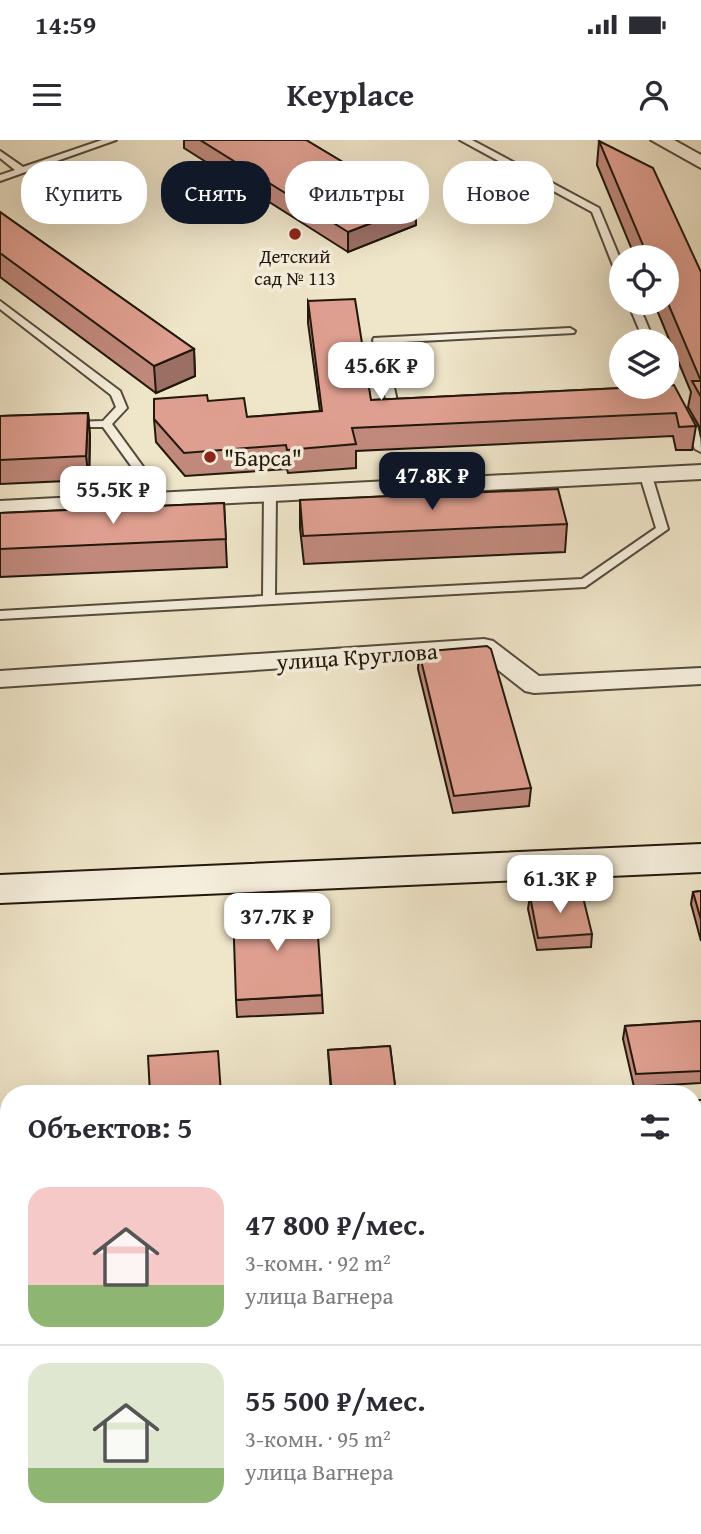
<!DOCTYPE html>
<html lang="ru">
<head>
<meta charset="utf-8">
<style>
	body { margin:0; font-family:"Gentium Book Plus",serif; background:#f2f2f3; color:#2b2b33; height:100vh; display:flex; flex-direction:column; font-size:26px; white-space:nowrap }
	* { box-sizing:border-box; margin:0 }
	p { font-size:23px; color:#7c7c81 }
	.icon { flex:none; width:38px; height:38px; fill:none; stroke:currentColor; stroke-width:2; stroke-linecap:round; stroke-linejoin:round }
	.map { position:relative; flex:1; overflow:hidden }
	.drawer { position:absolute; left:0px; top:945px; width:702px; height:450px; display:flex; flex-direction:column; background:#fff; border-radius:28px 28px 0 0; box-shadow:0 7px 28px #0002 }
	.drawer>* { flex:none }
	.banner { position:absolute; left:21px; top:21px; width:660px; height:63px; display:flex; gap:14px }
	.tools { position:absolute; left:609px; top:105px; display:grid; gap:14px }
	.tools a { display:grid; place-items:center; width:70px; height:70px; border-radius:50%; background:#fff; box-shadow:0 7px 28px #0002; font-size:35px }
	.price { position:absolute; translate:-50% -60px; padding:0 16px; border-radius:14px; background:#fff; color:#222; font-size:23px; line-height:46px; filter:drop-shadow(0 2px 4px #0008) }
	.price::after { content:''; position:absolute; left:50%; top:42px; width:21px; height:16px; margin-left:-10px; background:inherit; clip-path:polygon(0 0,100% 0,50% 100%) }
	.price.current { background:#111827; color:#fff }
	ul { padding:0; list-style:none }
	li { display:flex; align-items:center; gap:21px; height:175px; padding:0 28px }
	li+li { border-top:2px solid #e1e1e2 }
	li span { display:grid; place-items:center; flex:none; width:196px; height:140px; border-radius:21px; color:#555 }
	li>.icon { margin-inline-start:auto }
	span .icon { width:84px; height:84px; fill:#fffc; stroke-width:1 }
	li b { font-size:30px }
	h2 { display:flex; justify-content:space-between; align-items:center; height:84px; padding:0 28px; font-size:30px }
	.tag { padding:0 24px; border-radius:28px; background:#fff; box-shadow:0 7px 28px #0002; font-size:24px; line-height:63px }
	.tag.current { background:#111827; color:#fff }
	.status { display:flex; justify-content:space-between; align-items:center; height:49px; padding:0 35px; background:#fff; direction:ltr }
	.status svg { height:19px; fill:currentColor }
	header { display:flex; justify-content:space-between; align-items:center; height:91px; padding:0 28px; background:#fff; font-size:32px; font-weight:600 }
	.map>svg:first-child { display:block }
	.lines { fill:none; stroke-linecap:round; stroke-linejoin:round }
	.lane-casing { stroke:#554b3b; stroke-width:4 }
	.street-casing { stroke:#554b3b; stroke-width:4 }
	.secondary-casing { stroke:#22180c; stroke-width:4 }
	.lane { fill:#f5eedc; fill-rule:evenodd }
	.street { fill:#f5eedc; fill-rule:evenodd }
	.secondary { fill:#f5eedc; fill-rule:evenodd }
	.wall { fill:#c0897c; stroke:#22180c; stroke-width:2 }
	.shaded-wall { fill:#9c6f65; stroke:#22180c; stroke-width:2 }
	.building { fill:#df9f90; stroke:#22180c; stroke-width:2 }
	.poi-dot { fill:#8f2418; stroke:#f5eedc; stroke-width:2.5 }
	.labels { text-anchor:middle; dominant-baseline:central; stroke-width:7; stroke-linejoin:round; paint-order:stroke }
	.far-poi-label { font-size:19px; fill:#22180c; stroke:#f5eedc }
	.poi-label { font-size:23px; fill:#22180c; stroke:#f5eedc; text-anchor:start }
	.street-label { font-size:23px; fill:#22180c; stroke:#f5eedc }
</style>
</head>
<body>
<div class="status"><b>14:59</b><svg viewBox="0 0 49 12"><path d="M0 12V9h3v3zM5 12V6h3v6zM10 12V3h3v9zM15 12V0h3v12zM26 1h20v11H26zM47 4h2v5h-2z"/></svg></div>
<header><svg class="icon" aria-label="menu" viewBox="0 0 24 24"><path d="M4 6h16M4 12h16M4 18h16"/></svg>Keyplace<svg class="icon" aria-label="person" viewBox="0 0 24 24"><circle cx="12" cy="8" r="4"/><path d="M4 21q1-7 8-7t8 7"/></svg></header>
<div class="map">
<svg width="701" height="1394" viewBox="0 0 701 1394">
	<rect width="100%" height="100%" fill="#efe5c9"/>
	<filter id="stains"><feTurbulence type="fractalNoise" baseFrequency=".00286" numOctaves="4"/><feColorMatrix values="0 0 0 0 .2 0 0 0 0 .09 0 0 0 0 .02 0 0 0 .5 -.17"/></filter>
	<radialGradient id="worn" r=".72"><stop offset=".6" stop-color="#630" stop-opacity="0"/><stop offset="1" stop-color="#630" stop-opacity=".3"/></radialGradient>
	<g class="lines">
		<defs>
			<g id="lane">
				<polygon points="102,0 116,0 0,41 0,35 15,30 0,18 0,11 23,27"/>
				<polygon points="460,0 472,0 599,68 621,121 621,136 616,133 592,72"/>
				<polygon points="0,161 120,251 127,268 112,284 168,361 166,363 158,363 103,287 67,287 65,285 71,282 103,281 116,267 111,255 0,169"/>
				<polygon points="628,163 638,163 654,201 644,201"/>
				<path d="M570,188L575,191L574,193L384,203L397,261L407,262L408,264C404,269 391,269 387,264L373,200L374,198Z"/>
				<path d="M687,275C699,281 701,299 701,312L695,309L681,278Z"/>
				<polygon points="646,333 652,336 668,389 585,447 0,479 0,471 263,456 264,354 270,351 276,354 275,455 582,439 656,388 640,336"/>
			</g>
			<g id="street">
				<polygon points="651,0 674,0 701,15 701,28"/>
				<polygon points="701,325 701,339 0,375 0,361"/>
				<polygon points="484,499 493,501 539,536 701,528 701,544 534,553 525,551 479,515 0,547 0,531"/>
			</g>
			<g id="secondary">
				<polygon points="701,704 701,732 0,763 0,735"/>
				<rect x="693" y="961" width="8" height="36"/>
				<polygon points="9,1006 9,1042 0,1043 0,1007"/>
			</g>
		</defs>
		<use href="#lane" class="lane-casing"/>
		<use href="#street" class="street-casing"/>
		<use href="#secondary" class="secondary-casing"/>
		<use href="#lane" class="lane"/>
		<use href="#street" class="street"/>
		<use href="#secondary" class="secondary"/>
	</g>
	<g class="wall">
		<polygon points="184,0 306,0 416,66 416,85 348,112 184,8"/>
		<polygon points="599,1 701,132 701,297 699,286 688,267 691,252 654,163 667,163 667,117 635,117 597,25"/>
		<polygon points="0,72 194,209 195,236 156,253 0,137"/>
		<polygon points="308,161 371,260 642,247 696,286 692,310 676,310 673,296 356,311 356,328 288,333 287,329 185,336 156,302 154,279 208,261 247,277 320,271 308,183"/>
		<polygon points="88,273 90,296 89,340 0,344 0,276"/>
		<polygon points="300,360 567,384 565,412 304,424 300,388"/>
		<polygon points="224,363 227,427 0,437 0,373"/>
		<polygon points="419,512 531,648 529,666 453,673 418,529"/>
		<polygon points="701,751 701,801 691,764 693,752"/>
		<polygon points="530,756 592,794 591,807 537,810 528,769"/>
		<polygon points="322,855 323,873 237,877 236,860"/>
		<polygon points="701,881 701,943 634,947 623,899 625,886"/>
		<polygon points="390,906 396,954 331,954 328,910"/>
		<polygon points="701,1015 701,1073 696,1073 695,1067 693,1067 693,1016"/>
		<rect x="0" y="1061" width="9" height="176"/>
		<polygon points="701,1298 701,1394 666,1394 664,1386 693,1386"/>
		<polygon points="515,1386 587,1386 588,1391 588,1394 516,1394"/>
	</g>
	<g class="shaded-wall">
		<polygon points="416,66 416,85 348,112 348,92"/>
		<polygon points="194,209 195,236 156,253 154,226"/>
		<polygon points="88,273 90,296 89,340 86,316"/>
		<polygon points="61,1386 65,1386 64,1394 60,1394"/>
	</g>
	<g class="building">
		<polygon points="200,0 306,0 416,66 348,92"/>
		<polygon points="599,1 653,28 701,132 701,257 692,241 701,241 667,161 667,117 648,117"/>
		<polygon points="0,72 194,209 154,226 0,113"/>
		<polygon points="355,159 371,260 642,247 667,247 667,246 674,245 696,286 679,287 676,273 352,288 356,304 287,310 286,305 184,313 154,279 154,259 207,255 208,261 244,258 247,277 322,271 308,161"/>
		<polygon points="88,273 86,316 0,320 0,276"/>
		<polygon points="558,349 567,384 303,396 300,360"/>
		<polygon points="224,363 226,399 0,409 0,373"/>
		<polygon points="487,506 491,509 531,648 454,656 419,512"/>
		<polygon points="701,751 701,780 693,752"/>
		<polygon points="582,753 592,794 538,798 530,756"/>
		<polygon points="316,766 322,855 236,860 233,770"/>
		<polygon points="701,881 701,931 636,934 625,886"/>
		<polygon points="390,906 396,953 332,954 328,910"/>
		<polygon points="218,911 221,954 150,954 148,916"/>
		<polygon points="701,1015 701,1061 699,1062 697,1055 693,1055 693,1016"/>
		<polygon points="0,1061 9,1061 9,1220 0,1221"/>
		<polygon points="9,1286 9,1386 61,1386 60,1394 0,1394 0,1287"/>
		<polygon points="701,1298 701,1389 670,1392 669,1386 693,1386 693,1299"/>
		<polygon points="166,1386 455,1386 456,1393 446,1394 165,1394"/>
		<polygon points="518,1386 587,1386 588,1391 566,1394 520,1394"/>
	</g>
	<g class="poi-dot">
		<circle cx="295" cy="94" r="7"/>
		<circle cx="210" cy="317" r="7"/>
	</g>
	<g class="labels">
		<g class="far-poi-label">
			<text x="295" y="116">Детский<tspan x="295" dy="22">сад № 113</tspan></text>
		</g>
		<g class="poi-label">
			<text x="224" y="317">"Барса"</text>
		</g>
		<g class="street-label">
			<text transform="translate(357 516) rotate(-4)">улица Круглова</text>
		</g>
	</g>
	<rect width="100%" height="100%" filter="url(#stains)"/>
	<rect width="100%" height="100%" fill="url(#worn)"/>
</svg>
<div class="tools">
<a><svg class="icon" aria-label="locate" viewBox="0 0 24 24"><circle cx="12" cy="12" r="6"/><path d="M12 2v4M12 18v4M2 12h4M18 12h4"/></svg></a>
<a><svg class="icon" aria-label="layers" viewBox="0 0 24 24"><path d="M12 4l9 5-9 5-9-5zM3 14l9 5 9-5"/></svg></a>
</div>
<b class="price" style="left:381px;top:262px">45.6K ₽</b>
<b class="price current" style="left:432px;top:372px">47.8K ₽</b>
<b class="price" style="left:113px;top:386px">55.5K ₽</b>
<b class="price" style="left:560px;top:775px">61.3K ₽</b>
<b class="price" style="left:277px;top:813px">37.7K ₽</b>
<div class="banner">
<a class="tag">Купить</a>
<a class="tag current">Снять</a>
<a class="tag">Фильтры</a>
<a class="tag">Новое</a>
</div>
<section class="drawer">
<h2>Объектов: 5<svg class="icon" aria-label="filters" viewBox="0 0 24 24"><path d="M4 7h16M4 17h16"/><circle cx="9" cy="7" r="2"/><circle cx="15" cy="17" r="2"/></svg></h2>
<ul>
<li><span style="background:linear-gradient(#f6c9c9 70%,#8fb573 0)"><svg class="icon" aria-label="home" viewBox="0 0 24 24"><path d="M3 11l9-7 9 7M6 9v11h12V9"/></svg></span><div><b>47 800 ₽/мес.</b><p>3-комн. · 92 m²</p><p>улица Вагнера</p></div></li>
<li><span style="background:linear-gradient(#dfe7d0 75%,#8fb573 0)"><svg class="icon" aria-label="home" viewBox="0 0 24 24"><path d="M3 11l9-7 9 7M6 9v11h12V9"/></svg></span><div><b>55 500 ₽/мес.</b><p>3-комн. · 95 m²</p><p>улица Вагнера</p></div></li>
</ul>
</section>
</div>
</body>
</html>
